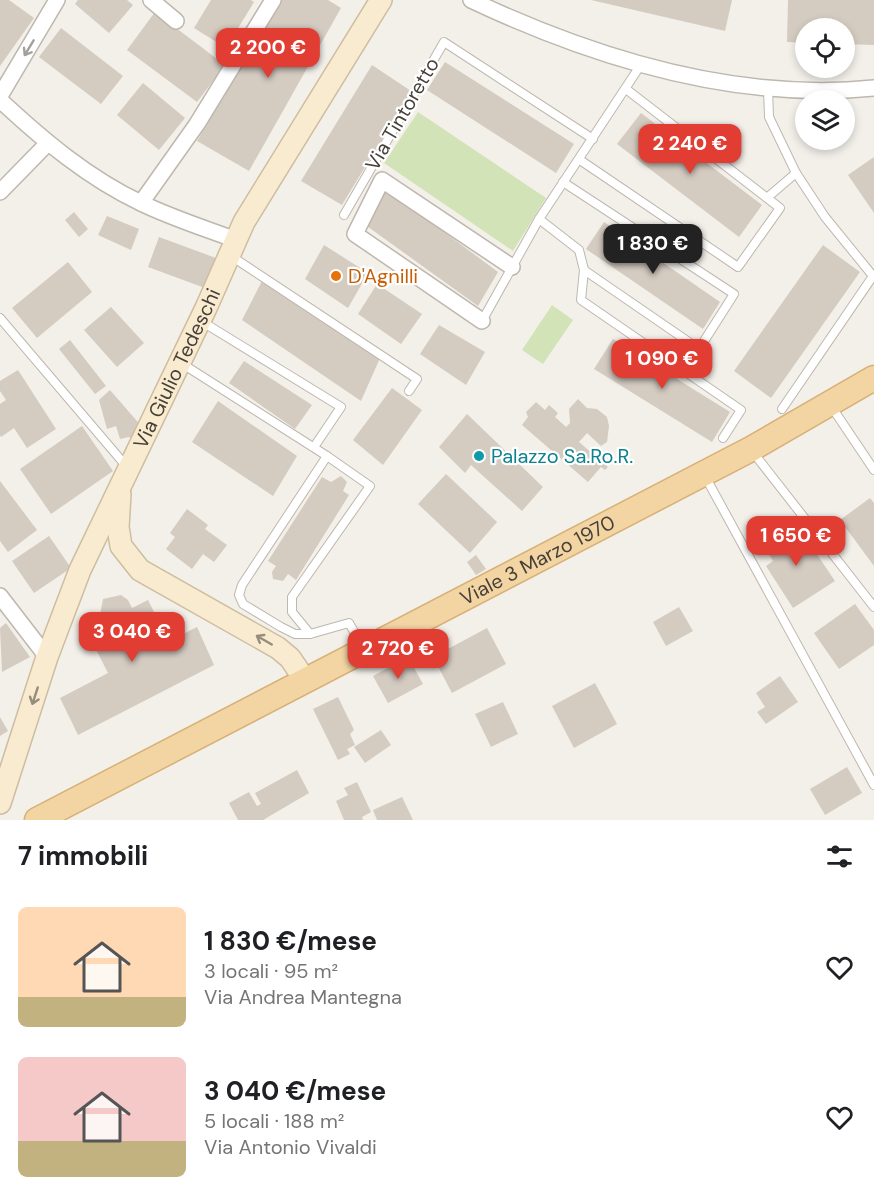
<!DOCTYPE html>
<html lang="it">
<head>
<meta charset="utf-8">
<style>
	body { margin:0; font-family:"DM Sans",sans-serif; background:#f6f6f6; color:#202124; height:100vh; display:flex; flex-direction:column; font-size:22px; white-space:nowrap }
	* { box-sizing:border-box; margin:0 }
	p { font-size:20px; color:#757577 }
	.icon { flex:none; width:33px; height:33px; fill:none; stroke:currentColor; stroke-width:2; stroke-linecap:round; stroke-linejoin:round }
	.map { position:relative; height:820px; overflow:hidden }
	.panel { display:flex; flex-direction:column; background:#fff; flex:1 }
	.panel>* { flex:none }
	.controls { position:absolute; left:795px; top:18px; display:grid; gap:12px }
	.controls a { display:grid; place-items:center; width:60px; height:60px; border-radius:50%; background:#fff; box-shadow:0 3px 9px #0003; font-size:30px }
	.price { position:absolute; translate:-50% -51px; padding:0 14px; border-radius:12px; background:#e23d33; color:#fff; font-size:20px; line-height:39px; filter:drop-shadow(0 2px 3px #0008) }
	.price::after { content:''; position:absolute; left:50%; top:36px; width:18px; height:14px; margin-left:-9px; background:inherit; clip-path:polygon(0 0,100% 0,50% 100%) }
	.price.current { background:#222; color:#fff }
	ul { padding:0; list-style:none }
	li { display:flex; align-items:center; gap:18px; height:150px; padding:0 18px }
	li span { display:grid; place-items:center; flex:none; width:168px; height:120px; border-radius:9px; color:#555 }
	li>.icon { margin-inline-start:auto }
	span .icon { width:72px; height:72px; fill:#fffc; stroke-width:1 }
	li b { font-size:26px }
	h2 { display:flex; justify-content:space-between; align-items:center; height:72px; padding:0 18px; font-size:26px }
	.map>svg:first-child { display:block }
	.green { fill:#d3e3b8 }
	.building { fill:#d4cbc1 }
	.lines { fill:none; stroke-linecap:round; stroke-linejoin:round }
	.lane-casing { stroke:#beb7ae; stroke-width:10 }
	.street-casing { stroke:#beb7ae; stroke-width:18 }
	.secondary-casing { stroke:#cebd9f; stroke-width:24 }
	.primary-casing { stroke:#d7b075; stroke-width:27 }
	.lane { stroke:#fff; stroke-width:8 }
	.street { stroke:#fff; stroke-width:15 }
	.secondary { stroke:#f9ebcf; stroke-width:21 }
	.primary { stroke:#f3d5a4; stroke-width:24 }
	.oneway { stroke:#a3a09c }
	.oneway2 { stroke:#978d7c }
	.food-dot { fill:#e8710a; stroke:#fff; stroke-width:2 }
	.culture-dot { fill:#0f9aa8; stroke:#fff; stroke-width:2 }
	.labels { text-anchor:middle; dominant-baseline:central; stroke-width:4.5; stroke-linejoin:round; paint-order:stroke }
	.street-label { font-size:20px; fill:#474039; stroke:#fff }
	.food-label { font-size:20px; fill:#c56008; stroke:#fff; text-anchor:start }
	.culture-label { font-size:20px; fill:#0d838f; stroke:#fff; text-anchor:start }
</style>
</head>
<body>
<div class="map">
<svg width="874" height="820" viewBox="0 0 874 820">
	<rect width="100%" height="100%" fill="#f3f0ea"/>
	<g class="green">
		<polygon points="418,112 546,198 513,251 384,163"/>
		<polygon points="552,305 573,320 543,364 522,350"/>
	</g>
	<g class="building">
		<polygon points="0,0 9,0 34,18 0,66"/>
		<polygon points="78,0 127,0 133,5 109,33 75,4"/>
		<polygon points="211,0 251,0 254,2 226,48 194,28"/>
		<polygon points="280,0 328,0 341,8 249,171 197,141"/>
		<polygon points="591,0 732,0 725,31"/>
		<polygon points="788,0 874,0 874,45 844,44 844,28 806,28 806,43 787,42"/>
		<polygon points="155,12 225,65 197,102 127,50"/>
		<polygon points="61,28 123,76 101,104 39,57"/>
		<polygon points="445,62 574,144 556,173 427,90"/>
		<polygon points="372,65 411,91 342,205 301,181"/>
		<polygon points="143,83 185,118 159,150 117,115"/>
		<polygon points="641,113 762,205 739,237 617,144"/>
		<polygon points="874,157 874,213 848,175"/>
		<polygon points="386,189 498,272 478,306 364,224"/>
		<polygon points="74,212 88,229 79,237 65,220"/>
		<polygon points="107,216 139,229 131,250 98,235"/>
		<polygon points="604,222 720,302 703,329 586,249"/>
		<polygon points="159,237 216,258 205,288 148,267"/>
		<polygon points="324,245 368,273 348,308 305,279"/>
		<polygon points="823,245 860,272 771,398 734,371"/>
		<polygon points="68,262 92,292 37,338 12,308"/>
		<polygon points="262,281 380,358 361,401 242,320"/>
		<polygon points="377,284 422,314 401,344 358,314"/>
		<polygon points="111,307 144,343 117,367 84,330"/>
		<polygon points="439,325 485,352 466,385 420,354"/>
		<polygon points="613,339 730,412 712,442 594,369"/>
		<polygon points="70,340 106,386 95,394 59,349"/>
		<polygon points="244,361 312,405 295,429 229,383"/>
		<polygon points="18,370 56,429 27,448 14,428 1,437 0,435 0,404 6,400 0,391 0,381"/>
		<polygon points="392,388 422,410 383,465 353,440"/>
		<polygon points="110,390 143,428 135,441 129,437 120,439 116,426 107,429 99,400"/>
		<polygon points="578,399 587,408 597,409 607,417 609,426 607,442 601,446 587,433 579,442 608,467 605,470 601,467 588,482 522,425 528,417 526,412 536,402 545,410 549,405 558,413 555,417 566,427 570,423 569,409"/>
		<polygon points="218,401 297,456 273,496 192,442"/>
		<polygon points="467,414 543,487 522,511 471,465 465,473 439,447"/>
		<polygon points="82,426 113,471 51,514 20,469"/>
		<polygon points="446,474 497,522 470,553 418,504"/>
		<polygon points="341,476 347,482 343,491 349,495 296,580 288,574 283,581 273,579 272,572 276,566 268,561 322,477 331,482"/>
		<polygon points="0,481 37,530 8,552 0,541"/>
		<polygon points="870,498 874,503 874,566 840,520"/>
		<polygon points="187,509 208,525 205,529 227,545 214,562 203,554 192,569 166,549 175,537 170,533"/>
		<polygon points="786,525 800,546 808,541 835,581 793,608 766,566 773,561 761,541"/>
		<polygon points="49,536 71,568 34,593 12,561"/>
		<polygon points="476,555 486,569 476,575 467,562"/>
		<polygon points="121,595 128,600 132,608 148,600 173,650 179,647 175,638 197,627 214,665 78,735 60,698 108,673 84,626 100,615 103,599"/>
		<polygon points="855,604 874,630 874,645 839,669 814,633"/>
		<polygon points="679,607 693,631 666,646 653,622"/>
		<polygon points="6,623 30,657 2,672 0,628"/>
		<polygon points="487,628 506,664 452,693 433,657"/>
		<polygon points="408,657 423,684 388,703 373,676"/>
		<polygon points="780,676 798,702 766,724 757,712 765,707 756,693"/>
		<polygon points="595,683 617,724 574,748 552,706"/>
		<polygon points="338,697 354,730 350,734 355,745 347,749 350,754 338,760 313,709"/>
		<polygon points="503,702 518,734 491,747 475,714"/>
		<polygon points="0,717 8,731 0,736"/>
		<polygon points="381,730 391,745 365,763 354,747"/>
		<polygon points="847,767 862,793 825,815 810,789"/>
		<polygon points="297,770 309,793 263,820 238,820 229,803 249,792 257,806 261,804 255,793"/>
		<polygon points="357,782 371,812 362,817 363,820 344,820 336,801 348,795 344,788"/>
		<polygon points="402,797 413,820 377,820 373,810"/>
	</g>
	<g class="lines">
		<defs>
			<g id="lane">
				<polyline points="580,160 738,267 780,208 626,89"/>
				<polyline points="563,182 734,294 699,349 584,270"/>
				<polyline points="768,197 796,173 769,117 768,89"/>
				<polyline points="344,215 444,42 593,139"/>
				<polyline points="539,219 579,250 584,270 581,300 741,410 723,438"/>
				<polyline points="231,256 417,379 409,391"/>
				<polyline points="0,318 127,467"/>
				<polyline points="201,321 341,407 314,447"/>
				<polyline points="482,321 539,219 642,63"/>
				<polyline points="181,363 327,456 242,585 239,595 243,604 281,627 295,634 310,634"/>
				<polyline points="831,406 874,470"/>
				<polyline points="782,409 873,276 825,217 796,173"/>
				<polyline points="752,451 874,607"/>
				<polyline points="327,456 370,486 292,597 292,612 310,634 349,623 363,647"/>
				<polyline points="706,478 874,785"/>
			</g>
			<g id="street">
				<polyline points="151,0 176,21"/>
				<path d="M471,0C594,58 736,102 874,88"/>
				<polyline points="0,96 57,0"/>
				<path d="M0,100C43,140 88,178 141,203C172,218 204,228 236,240"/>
				<polyline points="0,192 47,144"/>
				<polyline points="141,203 197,124 273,0"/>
				<polyline points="482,321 355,234 382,180 512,267"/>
				<polyline points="0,596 47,657"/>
			</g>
			<g id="secondary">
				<polyline points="120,494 118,527 121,546 140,570 278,648 290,658 305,680"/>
				<path id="s1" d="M0,803L47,657L80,570L206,308L244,222L381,0"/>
			</g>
			<g id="primary">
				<path id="s2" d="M37,820L751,449L874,378"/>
			</g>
		</defs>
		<use href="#lane" class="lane-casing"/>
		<use href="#street" class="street-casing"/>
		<use href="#secondary" class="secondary-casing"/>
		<use href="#primary" class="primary-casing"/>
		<use href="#lane" class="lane"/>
		<use href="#street" class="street"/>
		<use href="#secondary" class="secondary"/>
		<use href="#primary" class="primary"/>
	</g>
	<defs><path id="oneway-shaft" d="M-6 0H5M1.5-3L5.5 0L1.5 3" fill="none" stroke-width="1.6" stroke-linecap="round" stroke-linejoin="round" transform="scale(1.5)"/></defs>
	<use class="oneway" href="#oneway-shaft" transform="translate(29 48) rotate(121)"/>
	<g class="oneway2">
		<use href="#oneway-shaft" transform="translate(264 640) rotate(-150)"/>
		<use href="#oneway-shaft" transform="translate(35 696) rotate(108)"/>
	</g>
	<circle class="food-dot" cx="336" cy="276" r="6"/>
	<circle class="culture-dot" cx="479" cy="456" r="6"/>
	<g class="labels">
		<g class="street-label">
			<text transform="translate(402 114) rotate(-60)">Via Tintoretto</text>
			<text stroke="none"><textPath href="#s1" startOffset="470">Via Giulio Tedeschi</textPath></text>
			<text stroke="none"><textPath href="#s2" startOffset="564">Viale 3 Marzo 1970</textPath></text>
		</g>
		<g class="food-label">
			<text x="348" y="276">D'Agnilli</text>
		</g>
		<g class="culture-label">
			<text x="491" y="456">Palazzo Sa.Ro.R.</text>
		</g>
	</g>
</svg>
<div class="controls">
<a><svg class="icon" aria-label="locate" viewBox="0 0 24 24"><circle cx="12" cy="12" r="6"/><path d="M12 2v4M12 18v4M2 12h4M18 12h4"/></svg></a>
<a><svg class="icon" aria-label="layers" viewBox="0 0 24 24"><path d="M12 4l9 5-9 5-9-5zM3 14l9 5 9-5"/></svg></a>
</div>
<b class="price" style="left:268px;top:79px">2 200 €</b>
<b class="price" style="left:690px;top:175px">2 240 €</b>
<b class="price current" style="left:653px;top:275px">1 830 €</b>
<b class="price" style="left:662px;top:390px">1 090 €</b>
<b class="price" style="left:796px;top:567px">1 650 €</b>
<b class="price" style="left:132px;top:663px">3 040 €</b>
<b class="price" style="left:398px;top:680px">2 720 €</b>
</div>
<section class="panel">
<h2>7 immobili<svg class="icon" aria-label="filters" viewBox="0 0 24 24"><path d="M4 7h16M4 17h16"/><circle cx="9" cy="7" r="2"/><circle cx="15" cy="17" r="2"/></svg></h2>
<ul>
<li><span style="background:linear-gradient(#ffd9b3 75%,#c2b280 0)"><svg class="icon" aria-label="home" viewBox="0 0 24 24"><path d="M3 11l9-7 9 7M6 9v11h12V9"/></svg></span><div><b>1 830 €/mese</b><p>3 locali · 95 m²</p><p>Via Andrea Mantegna</p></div><svg class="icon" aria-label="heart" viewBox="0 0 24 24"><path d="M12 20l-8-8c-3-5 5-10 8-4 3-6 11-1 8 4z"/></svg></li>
<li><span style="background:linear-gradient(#f6c9c9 70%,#c2b280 0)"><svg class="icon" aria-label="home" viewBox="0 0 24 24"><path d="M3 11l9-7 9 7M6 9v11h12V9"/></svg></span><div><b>3 040 €/mese</b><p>5 locali · 188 m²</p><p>Via Antonio Vivaldi</p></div><svg class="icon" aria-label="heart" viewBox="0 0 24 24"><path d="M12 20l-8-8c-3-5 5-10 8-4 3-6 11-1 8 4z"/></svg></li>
</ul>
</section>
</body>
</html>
